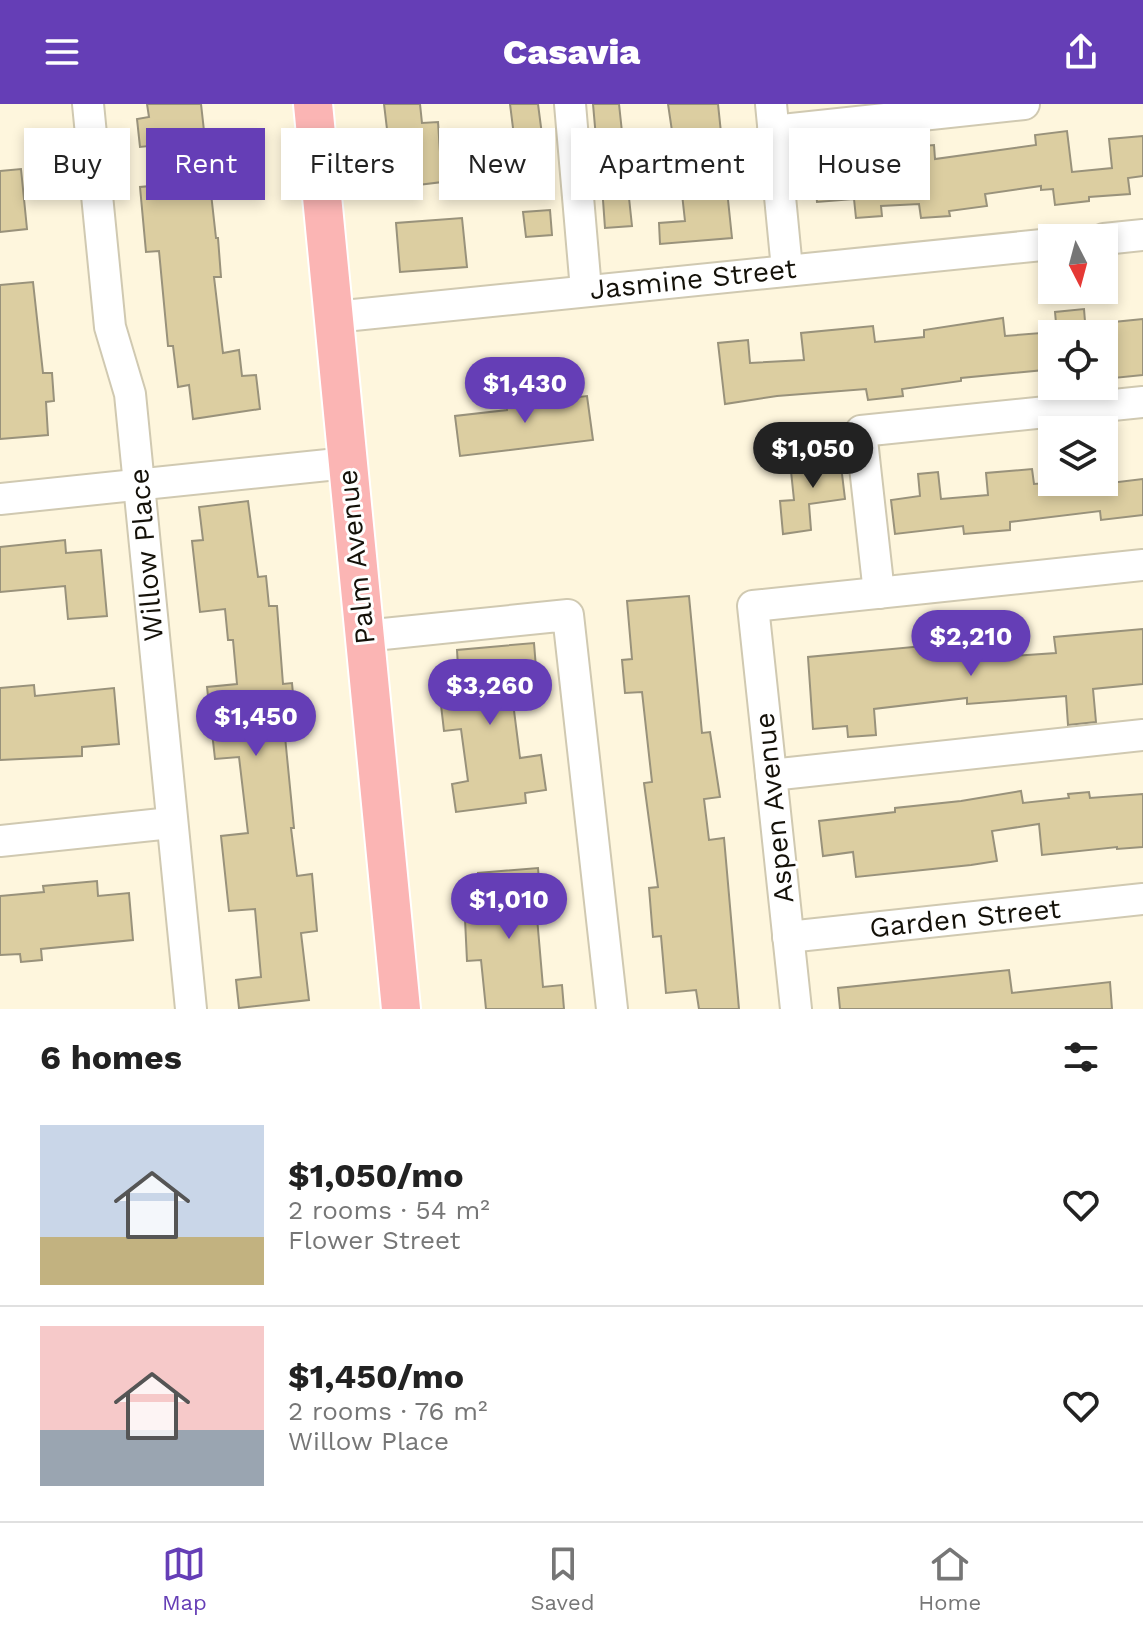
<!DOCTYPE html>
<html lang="en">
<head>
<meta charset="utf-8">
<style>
	body { margin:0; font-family:"Work Sans",sans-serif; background:#f2f2f2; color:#222; height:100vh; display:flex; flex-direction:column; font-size:30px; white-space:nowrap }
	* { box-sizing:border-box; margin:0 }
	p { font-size:26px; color:#767676 }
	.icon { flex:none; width:44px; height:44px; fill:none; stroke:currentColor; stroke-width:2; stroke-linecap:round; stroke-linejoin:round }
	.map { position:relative; height:905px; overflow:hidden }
	.sheet { display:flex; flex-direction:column; background:#fff; flex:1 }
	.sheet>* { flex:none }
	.hud { position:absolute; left:24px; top:24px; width:1096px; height:72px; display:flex; gap:16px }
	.needle { width:52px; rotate:174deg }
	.tools { position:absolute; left:1038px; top:120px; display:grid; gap:16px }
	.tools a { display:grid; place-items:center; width:80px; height:80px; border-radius:0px; background:#fff; box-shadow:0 4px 12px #0003; font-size:40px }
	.price { position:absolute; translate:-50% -68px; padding:0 18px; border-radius:28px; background:#653eb6; color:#fff; font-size:26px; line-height:52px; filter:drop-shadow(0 2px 4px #0008) }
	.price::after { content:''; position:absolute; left:50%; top:48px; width:24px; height:18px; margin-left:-12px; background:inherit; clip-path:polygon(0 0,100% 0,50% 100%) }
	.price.selected { background:#222; color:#fff }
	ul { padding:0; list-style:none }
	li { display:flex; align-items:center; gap:24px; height:200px; padding:0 40px }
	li+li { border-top:2px solid #e0e0e0 }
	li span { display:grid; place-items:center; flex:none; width:224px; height:160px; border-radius:0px; color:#555 }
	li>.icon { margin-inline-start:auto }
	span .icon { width:96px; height:96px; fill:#fffc; stroke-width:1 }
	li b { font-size:34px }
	h2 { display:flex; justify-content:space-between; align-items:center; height:96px; padding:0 40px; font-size:34px }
	.chip { padding:0 28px; border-radius:0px; background:#fff; box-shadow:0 4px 12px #0003; font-size:28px; line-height:72px }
	.chip.selected { background:#653eb6; color:#fff }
	header { display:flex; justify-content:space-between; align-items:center; height:104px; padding:0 40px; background:#653eb6; color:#fff; font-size:36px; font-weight:800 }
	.dock { display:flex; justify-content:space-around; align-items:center; height:112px; border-top:2px solid #e0e0e0; background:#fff; font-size:22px; color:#767676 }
	.dock a { display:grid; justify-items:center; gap:4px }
	.dock .selected { color:#653eb6 }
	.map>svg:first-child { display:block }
	.building { fill:#dccea1; stroke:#99927b; stroke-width:2 }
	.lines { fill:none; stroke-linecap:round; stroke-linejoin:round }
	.minor-casing { stroke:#d0c9b1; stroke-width:34 }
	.major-casing { stroke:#fff; stroke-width:42 }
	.minor { stroke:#fff; stroke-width:30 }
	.major { stroke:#fbb5b4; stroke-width:38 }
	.labels { text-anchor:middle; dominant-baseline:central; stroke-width:6; stroke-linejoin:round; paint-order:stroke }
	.street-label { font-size:28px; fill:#141109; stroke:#fff }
</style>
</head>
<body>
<header><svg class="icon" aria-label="menu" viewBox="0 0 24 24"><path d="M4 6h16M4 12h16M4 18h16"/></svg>Casavia<svg class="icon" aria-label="share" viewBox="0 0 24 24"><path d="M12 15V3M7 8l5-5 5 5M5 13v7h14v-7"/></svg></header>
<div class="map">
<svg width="1143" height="905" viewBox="0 0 1143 905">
	<rect width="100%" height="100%" fill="#fef6dd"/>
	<g class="building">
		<polygon points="147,0 201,0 216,134 218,134 221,173 214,173 223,249 239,246 242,272 256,271 260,305 193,315 189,281 178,283 173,242 168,242 159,147 146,148 140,83 162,81 158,41 140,43 137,15 149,13"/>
		<polygon points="384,0 420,0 422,19 438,18 442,78 394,84"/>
		<polygon points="510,0 538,0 547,69 519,72"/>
		<polygon points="593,0 619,0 632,122 605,124 601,68 599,68"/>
		<polygon points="668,0 718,0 732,134 660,140 659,119 685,117 675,27 672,27"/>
		<polygon points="1067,27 1072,68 1112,64 1109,35 1143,32 1143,72 1128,74 1130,90 1089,93 1089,97 1055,101 1053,85 1041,86 1041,82 985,90 987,102 949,107 950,112 921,114 919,100 881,102 882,112 856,114 854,95 817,98 814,62 898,55 897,44 934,41 935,55 1036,41 1035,31"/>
		<polygon points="21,65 27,125 0,128 0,67"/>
		<polygon points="550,106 552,131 526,133 523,108"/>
		<polygon points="462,114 467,163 400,168 396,119"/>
		<polygon points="33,178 43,269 52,269 54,297 46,298 48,331 0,335 0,181"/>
		<polygon points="1084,205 1086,230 1057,230 1055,208"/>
		<polygon points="1003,214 1005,232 1041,229 1044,266 961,274 961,277 902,285 903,292 868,296 866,285 777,292 725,300 718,239 748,236 750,259 804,256 801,229 873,222 875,238 924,233 924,226"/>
		<polygon points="1143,215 1143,271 1104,275 1104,219"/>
		<polygon points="534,286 536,298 587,292 593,336 460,352 455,312 507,306 505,290"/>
		<polygon points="839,345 845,395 809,400 811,426 783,430 780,397 794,396 791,367 815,364 814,347"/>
		<polygon points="1032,365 1034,380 1060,378 1061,385 1143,375 1143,411 1101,416 1100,407 1010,418 1010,426 964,430 963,422 895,430 891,396 920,392 918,370 938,368 941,395 988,391 986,369"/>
		<polygon points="248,397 258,473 266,472 269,502 277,502 283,580 292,579 294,601 282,602 294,724 291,724 297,772 312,770 317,827 301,829 309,896 239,904 236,876 261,873 255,805 229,807 221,732 248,729 239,653 215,655 207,583 237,580 233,536 228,536 225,505 200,508 192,437 203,436 199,403"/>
		<polygon points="65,436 66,449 101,446 107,512 68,515 65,482 0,488 0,443"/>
		<polygon points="689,492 702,629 710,628 720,693 704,695 709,736 724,734 739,905 699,905 696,886 666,889 661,832 653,833 649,784 658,783 644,679 652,678 642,588 625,589 622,556 632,555 627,497"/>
		<polygon points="1143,525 1143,580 1093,585 1096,618 1068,621 1066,592 967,600 967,594 874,605 876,631 848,633 847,622 813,625 808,553 934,541 936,553 1010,547 1011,552 1056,549 1054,533"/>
		<polygon points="534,539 536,564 514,565 515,575 510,575 520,654 541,651 546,686 525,689 526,699 456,708 452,680 468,677 461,625 444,627 441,601 445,601 442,564 458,563 457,546"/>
		<polygon points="34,581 35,592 114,584 119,640 82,643 82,652 0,656 0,584"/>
		<polygon points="1021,687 1023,699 1069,694 1068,690 1089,688 1090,694 1143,690 1143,743 1117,745 1117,743 1042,751 1039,720 992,727 997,757 971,761 856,773 853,748 823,752 819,717 895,708 895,704 961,697"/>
		<polygon points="538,764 540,789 535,790 543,883 562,881 564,905 486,905 481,856 467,857 464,794 480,792 478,769"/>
		<polygon points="97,777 98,792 129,789 133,836 41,845 42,856 21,858 20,850 0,851 0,792 44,788 43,782"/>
		<polygon points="1009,866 1012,889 1110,878 1112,905 840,905 838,884"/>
	</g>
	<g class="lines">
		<defs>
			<g id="minor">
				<polyline points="88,0 110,223 130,290 191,905"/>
				<polyline points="570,0 586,186"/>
				<polyline points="771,0 787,165"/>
				<polyline points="773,27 1024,0"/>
				<polyline points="1104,135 1143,131"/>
				<polyline points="334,213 1052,140"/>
				<polyline points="0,395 347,359"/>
				<polyline points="879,489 861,327 1143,298"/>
				<polyline points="364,532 568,511 612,905"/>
				<polyline points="771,671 1143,631"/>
				<polyline points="0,737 171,719"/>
				<polyline points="788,833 1143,795"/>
				<polyline points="796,905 753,502 1143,461"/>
			</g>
			<polyline id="major" points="313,0 401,905"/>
		</defs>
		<use href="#minor" class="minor-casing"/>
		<use href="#major" class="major-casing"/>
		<use href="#minor" class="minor"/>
		<use href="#major" class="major"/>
	</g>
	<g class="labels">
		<g class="street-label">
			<text transform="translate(693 175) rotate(-6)">Jasmine Street</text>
			<text transform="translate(146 451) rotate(-95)">Willow Place</text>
			<text transform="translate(356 453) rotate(-96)">Palm Avenue</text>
			<text transform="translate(774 704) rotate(-96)">Aspen Avenue</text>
			<text transform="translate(965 814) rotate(-6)">Garden Street</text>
		</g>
	</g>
</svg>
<div class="tools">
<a><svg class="needle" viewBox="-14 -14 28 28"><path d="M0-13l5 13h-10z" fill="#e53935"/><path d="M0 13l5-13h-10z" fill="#767676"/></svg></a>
<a><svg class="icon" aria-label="locate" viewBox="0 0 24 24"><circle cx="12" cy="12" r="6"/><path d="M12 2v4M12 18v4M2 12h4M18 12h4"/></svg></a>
<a><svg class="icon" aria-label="layers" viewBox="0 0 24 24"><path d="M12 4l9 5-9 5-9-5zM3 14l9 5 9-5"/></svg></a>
</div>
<b class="price" style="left:525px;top:321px">$1,430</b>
<b class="price selected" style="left:813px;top:386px">$1,050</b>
<b class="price" style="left:971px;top:574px">$2,210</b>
<b class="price" style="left:490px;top:623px">$3,260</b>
<b class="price" style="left:256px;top:654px">$1,450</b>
<b class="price" style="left:509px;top:837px">$1,010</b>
<div class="hud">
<a class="chip">Buy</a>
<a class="chip selected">Rent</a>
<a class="chip">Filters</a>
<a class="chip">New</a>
<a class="chip">Apartment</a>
<a class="chip">House</a>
</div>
</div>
<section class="sheet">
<h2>6 homes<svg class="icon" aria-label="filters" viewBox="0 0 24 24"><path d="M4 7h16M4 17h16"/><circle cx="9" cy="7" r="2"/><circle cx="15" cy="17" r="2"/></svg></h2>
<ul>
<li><span style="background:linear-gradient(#c9d6e8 70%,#c2b280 0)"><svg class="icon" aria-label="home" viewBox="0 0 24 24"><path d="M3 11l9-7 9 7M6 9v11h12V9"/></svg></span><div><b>$1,050/mo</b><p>2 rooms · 54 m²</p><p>Flower Street</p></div><svg class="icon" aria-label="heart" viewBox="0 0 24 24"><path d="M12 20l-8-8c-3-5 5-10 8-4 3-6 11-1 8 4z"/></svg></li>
<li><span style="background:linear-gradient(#f6c9c9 65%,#9aa5b1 0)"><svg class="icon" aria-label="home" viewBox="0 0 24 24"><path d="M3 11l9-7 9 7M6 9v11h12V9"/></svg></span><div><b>$1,450/mo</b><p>2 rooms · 76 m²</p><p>Willow Place</p></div><svg class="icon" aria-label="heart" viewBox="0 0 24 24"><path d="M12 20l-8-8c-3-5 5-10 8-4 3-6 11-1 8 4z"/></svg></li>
</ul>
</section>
<nav class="dock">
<a class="selected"><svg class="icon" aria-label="map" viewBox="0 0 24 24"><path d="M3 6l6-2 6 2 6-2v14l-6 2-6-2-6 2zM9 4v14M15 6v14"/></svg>Map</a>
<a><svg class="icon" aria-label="saved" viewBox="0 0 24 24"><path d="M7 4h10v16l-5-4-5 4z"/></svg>Saved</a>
<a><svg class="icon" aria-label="home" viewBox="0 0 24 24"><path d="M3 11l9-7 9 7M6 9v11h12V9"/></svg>Home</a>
</nav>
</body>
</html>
